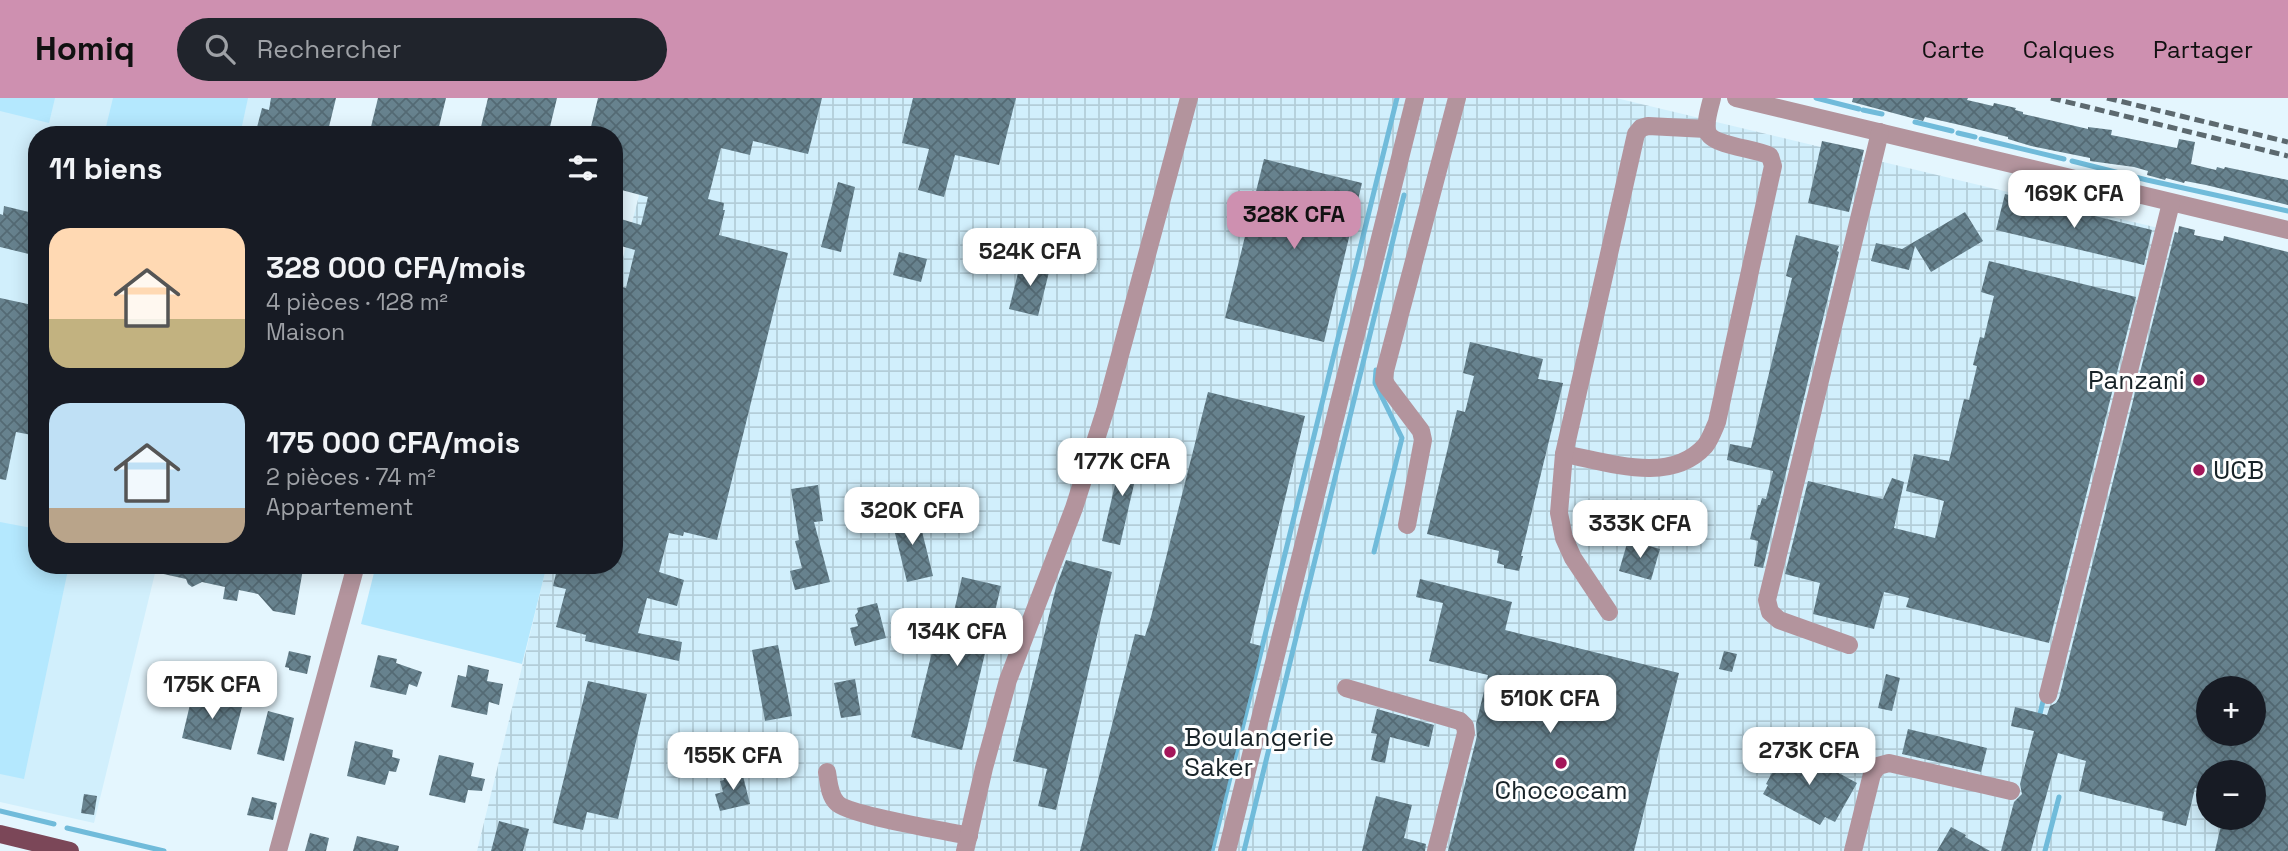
<!DOCTYPE html>
<html lang="fr">
<head>
<meta charset="utf-8">
<style>
	body { margin:0; font-family:"Space Grotesk",sans-serif; background:#20242c; color:#f1f3f6; height:100vh; display:flex; flex-direction:column; font-size:26px; white-space:nowrap }
	* { box-sizing:border-box; margin:0 }
	p { font-size:23px; color:#9ea1a6 }
	.icon { flex:none; width:38px; height:38px; fill:none; stroke:currentColor; stroke-width:2; stroke-linecap:round; stroke-linejoin:round }
	.map { position:relative; flex:1; overflow:hidden }
	.panel { position:absolute; left:28px; top:28px; width:595px; height:448px; display:flex; flex-direction:column; background:#171b24; border-radius:28px; box-shadow:0 4px 18px #0003 }
	.panel>* { flex:none }
	.controls { position:absolute; left:2196px; top:578px; display:grid; gap:14px }
	.controls a { display:grid; place-items:center; width:70px; height:70px; border-radius:50%; background:#171b24; box-shadow:0 4px 18px #0003; font-size:35px }
	.price { position:absolute; translate:-50% -60px; padding:0 16px; border-radius:14px; background:#fff; color:#222; font-size:23px; line-height:46px; filter:drop-shadow(0 2px 4px #0008) }
	.price::after { content:''; position:absolute; left:50%; top:42px; width:21px; height:16px; margin-left:-10px; background:inherit; clip-path:polygon(0 0,100% 0,50% 100%) }
	.price.active { background:#ce90b0; color:#111 }
	ul { padding:0; list-style:none }
	li { display:flex; align-items:center; gap:21px; height:175px; padding:0 21px }
	li span { display:grid; place-items:center; flex:none; width:196px; height:140px; border-radius:21px; color:#555 }
	li>.icon { margin-inline-start:auto }
	span .icon { width:84px; height:84px; fill:#fffc; stroke-width:1 }
	li b { font-size:30px }
	h2 { display:flex; justify-content:space-between; align-items:center; height:84px; padding:0 21px; font-size:30px }
	header { display:flex; align-items:center; gap:42px; box-sizing:border-box; height:98px; padding:0 35px; background:#ce90b0; color:#111 }
	header strong { font-size:33px }
	nav { display:flex; gap:38px; margin-inline-start:auto; font-size:24px }
	.search { width:490px; height:63px; background:#20242c; display:flex; align-items:center; gap:18px; box-sizing:border-box; padding:0 24px; border-radius:38px; color:#9ea1a6; font-size:26px }
	.map>svg:first-child { display:block }
	.built { fill:#d1effc }
	.industrial { fill:url(#industrial-grid); fill-rule:evenodd }
	.pitch { fill:#b4e8fe }
	.lines { fill:none; stroke-linecap:round; stroke-linejoin:round }
	.stream { stroke:#70bbda; stroke-width:5 }
	.building { fill:url(#building-cross-hatch); fill-rule:evenodd }
	.minor { stroke:#b3949d; stroke-width:18 }
	.major { stroke:#7b4758; stroke-width:18 }
	.rail { stroke:#5c696f; stroke-width:5; stroke-dasharray:10 5; stroke-linecap:butt }
	.poi-dot { fill:#a4165a; stroke:#fff; stroke-width:2.5 }
	.labels { text-anchor:middle; dominant-baseline:central; stroke-width:6; stroke-linejoin:round; paint-order:stroke }
	.poi-label { font-size:26px; fill:#182328; stroke:#fff; text-anchor:start }
</style>
</head>
<body>
<header>
<strong>Homiq</strong>
<div class="search"><svg class="icon" aria-label="search" viewBox="0 0 24 24"><circle cx="10" cy="10" r="6"/><path d="M15 15l6 6"/></svg>Rechercher</div>
<nav><a>Carte</a><a>Calques</a><a>Partager</a></nav>
</header>
<div class="map">
<svg width="2288" height="753" viewBox="0 0 2288 753">
	<defs>
		<pattern id="industrial-grid" width="8" height="8" patternUnits="userSpaceOnUse" patternTransform="scale(1.75)"><rect width="8" height="8" fill="#d1effc"/><path d="M0 4h8M4 0v8" fill="none" stroke="#b3cdd8"/></pattern>
		<pattern id="building-cross-hatch" width="8" height="8" patternUnits="userSpaceOnUse" patternTransform="scale(1.75)"><rect width="8" height="8" fill="#67828e"/><path d="M0 0l8 8M0 8l8-8" fill="none" stroke="#546a74"/></pattern>
	</defs>
	<rect width="100%" height="100%" fill="#e4f6fe"/>
	<polygon class="built" points="0,0 273,0 264,37 37,37 37,467 157,467 94,725 0,704"/>
	<path class="industrial" d="M664,0H1616L2288,161V753H477L547,467H614V195ZM2208,590H2254V635H2208ZM2208,674H2254V719H2208Z"/>
	<g class="pitch">
		<polygon points="0,0 55,0 49,25 0,13"/>
		<polygon points="113,0 248,0 240,37 104,37"/>
		<polygon points="0,424 37,431 37,467 69,467 24,681 0,676"/>
		<polygon points="376,467 547,467 522,566 361,526"/>
	</g>
	<g class="lines">
		<g class="stream">
			<polyline points="1816,0 1859,11"/>
			<polyline points="1863,12 1882,16"/>
			<polyline points="1915,24 1952,33"/>
			<polyline points="1958,35 1975,39"/>
			<polyline points="1981,41 2064,61"/>
			<polyline points="2072,63 2147,82 2288,113"/>
			<polyline points="1374,454 1402,340 1375,285 1376,272"/>
			<polyline points="2039,620 2044,599"/>
			<polyline points="0,713 54,726"/>
			<polyline points="67,730 164,753"/>
			<polyline points="1212,753 1397,0"/>
			<polyline points="1244,753 1404,97"/>
			<polyline points="2045,753 2059,699"/>
		</g>
	</g>
	<g class="building">
		<polygon points="271,0 336,0 327,37 255,37 262,10 269,12"/>
		<polygon points="378,0 446,0 437,37 369,37"/>
		<polygon points="488,0 557,0 548,37 479,37"/>
		<polygon points="598,0 822,0 808,56 753,43 750,57 721,50 708,101 724,105 723,112 725,112 719,137 788,155 717,442 684,434 683,438 669,435 659,474 684,482 677,508 647,500 638,535 682,544 679,563 585,543 586,537 556,529 566,491 553,488 558,467 614,467 614,189 621,191 622,189 626,190 635,152 614,146 614,119 641,127 648,99 614,90 614,37 589,37"/>
		<polygon points="913,0 1016,0 999,67 955,57 944,99 918,92 929,51 902,45"/>
		<polygon points="1853,0 1968,0 1967,2 1993,8 1994,5 2016,10 2015,12 2023,14 2023,16 2088,31 2088,29 2112,32 2111,37 2177,50 2179,41 2195,44 2191,66 2216,72 2217,69 2224,71 2225,69 2288,82 2288,107 2206,87 2185,83 2184,85 2166,80 2165,82 2147,77 2148,73 2134,69 2090,63 2090,60 2031,48 2008,41 2008,39 1960,27 1925,19 1923,23 1852,4"/>
		<polygon points="1822,43 1864,52 1849,114 1808,105"/>
		<polygon points="1264,61 1362,85 1324,244 1225,220"/>
		<polygon points="838,84 855,89 841,154 821,149"/>
		<polygon points="2005,96 2152,132 2144,167 1996,132"/>
		<polygon points="4,108 37,116 37,158 0,149 0,116 3,117"/>
		<polygon points="1965,114 1983,143 1931,174 1915,148 1909,172 1871,163 1876,145 1902,151"/>
		<path d="M2179,128L2195,132L2194,137L2223,143L2224,138L2288,154V753H2215L2223,719H2254V674H2208V693L2195,690L2186,728L2162,722L2164,714L2079,693L2086,663L2058,655L2031,753H2001L2014,704L2022,696L2020,686L2034,633L2011,628L2015,609L2047,617L2050,608L2056,605L2059,600L2175,134L2178,135ZM2208,590H2254V635H2208Z"/>
		<polygon points="1796,137 1839,148 1837,153 1839,154 1763,470 1754,468 1758,443 1750,441 1758,407 1760,407 1762,400 1766,401 1773,373 1727,362 1730,346 1751,350 1792,180 1786,178"/>
		<polygon points="899,154 927,161 921,184 893,177"/>
		<polygon points="1021,163 1050,170 1038,218 1009,211"/>
		<polygon points="1989,163 2136,199 2049,545 1906,509 1909,500 1884,494 1874,531 1813,516 1820,485 1785,476 1808,383 1883,401 1892,380 1904,384 1894,430 1935,440 1944,403 1906,393 1914,356 1949,363 1964,301 1969,302 1977,268 1973,267 1980,239 1984,240 1994,198 1981,194"/>
		<polygon points="0,200 37,208 37,338 16,334 6,382 0,381"/>
		<polygon points="1470,244 1543,261 1538,281 1563,285 1521,458 1523,458 1519,473 1504,470 1504,467 1497,465 1499,453 1427,436 1457,312 1465,314 1474,278 1463,275"/>
		<polygon points="1208,294 1305,318 1250,545 1261,548 1257,567 1211,753 1080,753 1135,536 1145,538 1151,519"/>
		<polygon points="1123,352 1141,356 1120,447 1102,443"/>
		<polygon points="818,387 823,423 814,424 830,484 795,492 790,473 802,470 795,443 799,442 791,391"/>
		<polygon points="917,413 933,478 907,484 891,419"/>
		<polygon points="1628,442 1660,451 1651,482 1619,473"/>
		<polygon points="1066,462 1112,474 1056,712 1038,708 1047,671 1013,663 1056,489"/>
		<polygon points="150,467 285,467 303,471 295,517 273,513 258,496 239,492 237,503 223,501 225,489 202,484 192,489 188,486 186,481 150,473"/>
		<polygon points="962,479 1001,488 962,652 911,639 933,550 945,552"/>
		<polygon points="1420,481 1512,504 1505,532 1679,575 1634,753 1448,753 1477,638 1476,626 1488,577 1429,563 1443,505 1416,499"/>
		<polygon points="877,505 886,540 855,548 850,530 858,528 855,517 858,514 857,510"/>
		<polygon points="778,547 792,618 765,623 752,552"/>
		<polygon points="289,553 311,558 307,576 289,572 289,570 285,569"/>
		<polygon points="1724,553 1737,556 1732,574 1719,571"/>
		<polygon points="378,557 397,561 396,565 422,574 417,589 409,586 406,597 370,589"/>
		<polygon points="468,567 489,572 487,583 503,586 499,607 489,604 487,617 451,609 458,577 466,579"/>
		<polygon points="1886,576 1900,580 1892,613 1878,610"/>
		<polygon points="855,581 861,617 841,620 834,585"/>
		<polygon points="588,583 647,596 618,721 587,714 583,732 553,725"/>
		<polygon points="193,594 243,605 231,652 182,640"/>
		<polygon points="1377,611 1434,627 1429,649 1390,639 1385,665 1371,662 1377,636 1371,635"/>
		<polygon points="268,613 294,620 284,663 257,656"/>
		<polygon points="1908,631 1987,650 1981,674 1902,656"/>
		<polygon points="355,643 393,652 392,659 400,661 396,674 389,673 385,687 347,678"/>
		<polygon points="1787,647 1857,685 1835,724 1825,719 1820,727 1763,696 1768,687 1766,686"/>
		<polygon points="439,657 474,665 471,678 485,681 482,693 468,692 465,705 429,697"/>
		<polygon points="742,674 750,706 720,713 715,696 723,694 720,683 724,682 723,678"/>
		<polygon points="84,696 97,698 94,717 81,715"/>
		<polygon points="1376,698 1412,707 1404,740 1426,746 1425,753 1362,753"/>
		<polygon points="252,699 277,705 273,722 247,717"/>
		<polygon points="499,723 529,731 523,753 491,753"/>
		<polygon points="1951,729 1966,737 1965,739 1990,753 1937,753"/>
		<polygon points="310,735 329,740 326,753 305,753"/>
		<polygon points="357,738 399,748 398,753 353,753"/>
	</g>
	<g class="lines">
		<g class="minor">
			<polyline points="1736,0 2288,132"/>
			<path d="M1564,356C1608,364 1670,387 1705,348C1710,342 1714,331 1717,324L1773,68L1770,58C1756,50 1709,48 1707,32C1705,23 1710,9 1712,0"/>
			<polyline points="1407,427 1423,342 1421,333 1387,288 1384,282 1385,273 1457,0"/>
			<polyline points="1609,514 1573,460 1564,440 1559,415 1564,356 1636,36 1641,30 1648,28 1706,31"/>
			<polyline points="1849,547 1779,522 1770,514 1767,502 1880,34"/>
			<polyline points="1346,590 1460,623 1465,628 1466,635 1436,753"/>
			<polyline points="2048,597 2171,105"/>
			<path d="M827,674C829,685 829,697 837,705C848,717 947,733 969,738"/>
			<polyline points="278,753 356,467"/>
			<polyline points="965,753 984,670 1008,582 1074,410 1105,313 1189,0"/>
			<polyline points="1227,753 1415,0"/>
			<polyline points="1853,753 1872,676 1878,668 1889,665 2011,693"/>
		</g>
		<polyline class="major" points="0,736 70,753"/>
		<g class="rail">
			<polyline points="2051,0 2288,58"/>
			<polyline points="2107,0 2288,44"/>
		</g>
	</g>
	<g class="poi-dot">
		<circle cx="2199" cy="282" r="7"/>
		<circle cx="2199" cy="372" r="7"/>
		<circle cx="1170" cy="654" r="7"/>
		<circle cx="1561" cy="665" r="7"/>
	</g>
	<g class="labels">
		<g class="poi-label">
			<text x="2185" y="282" text-anchor="end">Panzani</text>
			<text x="2213" y="372">UCB</text>
			<text x="1184" y="639">Boulangerie<tspan x="1184" dy="30">Saker</tspan></text>
			<text x="1561" y="692" text-anchor="middle">Chococam</text>
		</g>
	</g>
</svg>
<div class="controls">
<a>+</a>
<a>−</a>
</div>
<b class="price" style="left:2074px;top:132px">169K CFA</b>
<b class="price active" style="left:1294px;top:153px">328K CFA</b>
<b class="price" style="left:1030px;top:190px">524K CFA</b>
<b class="price" style="left:1122px;top:400px">177K CFA</b>
<b class="price" style="left:912px;top:449px">320K CFA</b>
<b class="price" style="left:1640px;top:462px">333K CFA</b>
<b class="price" style="left:957px;top:570px">134K CFA</b>
<b class="price" style="left:212px;top:623px">175K CFA</b>
<b class="price" style="left:1550px;top:637px">510K CFA</b>
<b class="price" style="left:1809px;top:689px">273K CFA</b>
<b class="price" style="left:733px;top:694px">155K CFA</b>
<section class="panel">
<h2>11 biens<svg class="icon" aria-label="filters" viewBox="0 0 24 24"><path d="M4 7h16M4 17h16"/><circle cx="9" cy="7" r="2"/><circle cx="15" cy="17" r="2"/></svg></h2>
<ul>
<li><span style="background:linear-gradient(#ffd9b3 65%,#c2b280 0)"><svg class="icon" aria-label="home" viewBox="0 0 24 24"><path d="M3 11l9-7 9 7M6 9v11h12V9"/></svg></span><div><b>328 000 CFA/mois</b><p>4 pièces · 128 m²</p><p>Maison</p></div></li>
<li><span style="background:linear-gradient(#bfe0f5 75%,#b9a48a 0)"><svg class="icon" aria-label="home" viewBox="0 0 24 24"><path d="M3 11l9-7 9 7M6 9v11h12V9"/></svg></span><div><b>175 000 CFA/mois</b><p>2 pièces · 74 m²</p><p>Appartement</p></div></li>
</ul>
</section>
</div>
</body>
</html>
